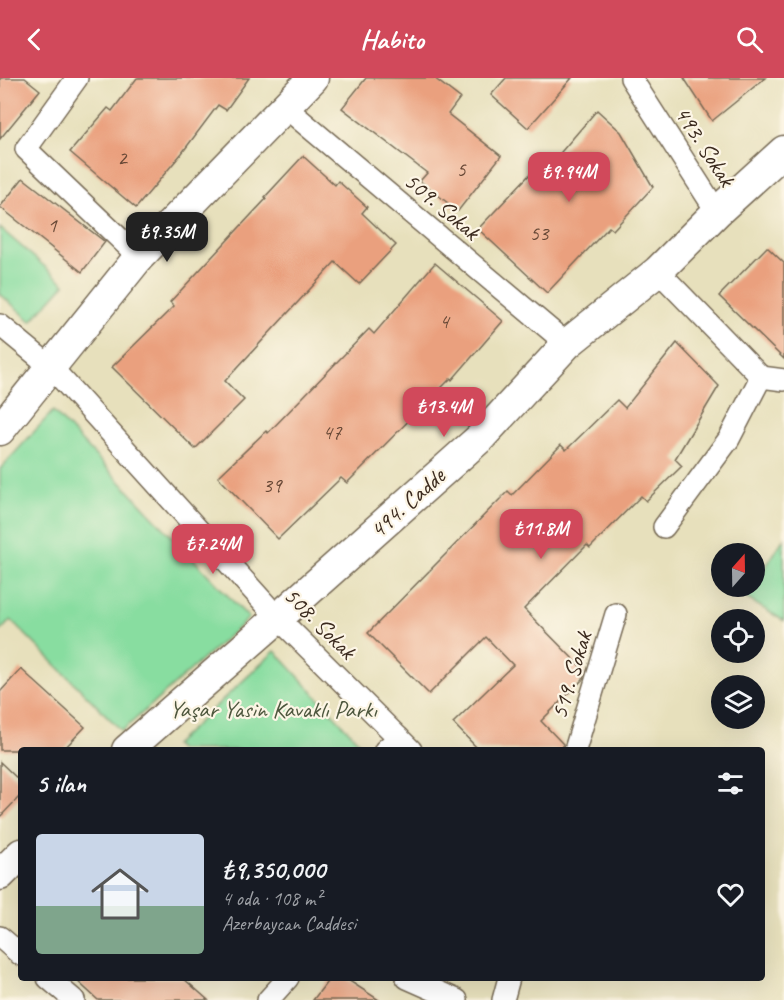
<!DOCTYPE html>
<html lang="tr">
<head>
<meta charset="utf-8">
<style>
	body { margin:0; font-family:Caveat,sans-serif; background:#20242c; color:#f1f3f6; height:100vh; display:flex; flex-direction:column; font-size:22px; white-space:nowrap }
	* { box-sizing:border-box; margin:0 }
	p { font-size:20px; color:#9ea1a6 }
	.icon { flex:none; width:33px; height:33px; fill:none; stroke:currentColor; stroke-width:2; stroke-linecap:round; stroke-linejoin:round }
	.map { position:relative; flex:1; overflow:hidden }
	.side { position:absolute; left:18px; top:669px; width:747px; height:234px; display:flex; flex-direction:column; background:#171b24; border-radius:6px; box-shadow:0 6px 24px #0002 }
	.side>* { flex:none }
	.needle { width:39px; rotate:20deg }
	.controls { position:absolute; left:711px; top:465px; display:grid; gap:12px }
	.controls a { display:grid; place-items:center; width:54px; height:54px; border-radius:50%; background:#171b24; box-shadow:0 6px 24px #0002; font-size:30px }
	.price { position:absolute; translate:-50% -51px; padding:0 14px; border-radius:12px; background:#d1495b; color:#fff; font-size:20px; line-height:39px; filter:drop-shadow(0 2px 3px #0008) }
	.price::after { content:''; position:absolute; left:50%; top:36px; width:18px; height:14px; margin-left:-9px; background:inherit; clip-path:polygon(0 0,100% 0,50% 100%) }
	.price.on { background:#222; color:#fff }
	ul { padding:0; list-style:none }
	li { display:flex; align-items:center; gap:18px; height:150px; padding:0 18px }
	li+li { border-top:2px solid #363941 }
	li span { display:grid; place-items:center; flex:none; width:168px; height:120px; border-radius:6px; color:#555 }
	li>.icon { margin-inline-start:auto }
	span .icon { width:72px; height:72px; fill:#fffc; stroke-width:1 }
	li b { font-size:26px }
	h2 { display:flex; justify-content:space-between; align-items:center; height:72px; padding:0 18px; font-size:26px }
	header { display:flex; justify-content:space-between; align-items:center; height:78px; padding:0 18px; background:#d1495b; color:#fff; font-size:27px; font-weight:800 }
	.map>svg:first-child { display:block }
	.green { fill:#88dda0; stroke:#62845f; stroke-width:1.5 }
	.building { fill:#eaa07e }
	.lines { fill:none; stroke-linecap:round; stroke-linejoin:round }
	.street-casing { stroke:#776a55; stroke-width:24 }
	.secondary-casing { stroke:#776a55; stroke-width:33 }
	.street { stroke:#fff; stroke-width:21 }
	.secondary { stroke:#fff; stroke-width:30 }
	.labels { text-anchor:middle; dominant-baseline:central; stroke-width:4.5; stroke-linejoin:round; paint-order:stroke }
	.number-label { font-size:21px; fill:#674836 }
	.street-label { font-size:24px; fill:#3b2a1e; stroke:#fcf5e5 }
	.park-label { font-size:24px; fill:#4e573e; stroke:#fcf5e5 }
</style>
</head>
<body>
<header><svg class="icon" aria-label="back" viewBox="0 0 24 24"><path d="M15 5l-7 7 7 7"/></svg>Habito<svg class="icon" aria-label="search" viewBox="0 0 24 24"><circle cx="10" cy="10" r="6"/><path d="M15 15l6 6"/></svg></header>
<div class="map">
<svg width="784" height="922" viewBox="0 0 784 922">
	<rect width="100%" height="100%" fill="#fcf5e5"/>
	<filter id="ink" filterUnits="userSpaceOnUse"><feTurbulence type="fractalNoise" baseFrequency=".0167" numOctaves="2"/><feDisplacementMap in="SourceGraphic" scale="12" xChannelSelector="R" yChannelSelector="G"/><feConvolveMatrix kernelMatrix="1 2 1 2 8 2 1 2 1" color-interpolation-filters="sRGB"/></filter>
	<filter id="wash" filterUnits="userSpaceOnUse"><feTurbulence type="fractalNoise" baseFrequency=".008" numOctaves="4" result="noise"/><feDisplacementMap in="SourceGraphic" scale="24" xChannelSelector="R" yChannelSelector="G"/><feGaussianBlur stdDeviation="1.35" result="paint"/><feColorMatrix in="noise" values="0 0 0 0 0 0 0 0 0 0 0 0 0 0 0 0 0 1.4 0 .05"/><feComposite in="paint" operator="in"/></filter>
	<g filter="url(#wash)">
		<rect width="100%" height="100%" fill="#e7e0bc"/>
		<g class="green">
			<polygon points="0,150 65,206 31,243 0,216"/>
			<polygon points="53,333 249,540 122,653 11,542 0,553 0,391"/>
			<polygon points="784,460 784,543 746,520"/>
			<polygon points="275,573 366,672 179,672 174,667"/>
		</g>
		<g id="blocks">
			<g class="building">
				<polygon points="0,0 25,0 40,12 0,61"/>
				<polygon points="137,0 249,0 226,32 218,27 182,75 136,130 70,74 108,30 112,33"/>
				<polygon points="366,0 434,0 460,20 448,36 501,78 458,133 420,103 427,95 342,30"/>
				<polygon points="506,0 572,0 528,50 491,17"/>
				<polygon points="684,0 765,0 712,43"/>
				<polygon points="597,32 621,54 653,109 613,152 609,149 547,215 478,151 531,95 538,101"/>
				<polygon points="303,78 335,107 338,103 367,129 362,135 396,167 359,206 335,184 225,303 244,322 195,371 112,289 174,228 170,224 266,121 265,119"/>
				<polygon points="23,100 105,164 82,194 0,129"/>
				<polygon points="767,169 784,185 784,281 719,218"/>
				<polygon points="435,185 503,243 452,302 451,300 347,405 341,400 278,461 218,399 266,353 268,355 369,251 374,256"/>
				<polygon points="677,265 719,308 675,381 682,388 646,423 641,418 590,470 587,467 524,531 585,593 583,601 541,643 563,666 563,672 479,672 453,645 513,587 486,559 429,616 368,555 508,413 512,417 561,367 566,372 617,322 625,330"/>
				<polygon points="21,591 85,649 63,672 0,672 0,614"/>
				<polygon points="0,684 21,704 21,717 0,739"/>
				<polygon points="74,900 183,900 208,922 98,922"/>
				<polygon points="330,900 345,900 379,922 313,922"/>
			</g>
		</g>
	</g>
	<g filter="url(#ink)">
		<use href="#blocks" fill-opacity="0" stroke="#776a55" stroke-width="1.5"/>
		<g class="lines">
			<defs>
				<g id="street">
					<polyline points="77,0 26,71 139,179"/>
					<polyline points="631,0 717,134"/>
					<polyline points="285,29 567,266"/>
					<polyline points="658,193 761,299 729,361 664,449"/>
					<polyline points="0,247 51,289 278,540 411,672"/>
					<polyline points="761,299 784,302"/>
					<polyline points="385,672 399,660"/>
					<polyline points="575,672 616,536"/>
					<polyline points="0,859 21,877"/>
					<polyline points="48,900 74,922"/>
					<polyline points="407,900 457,922"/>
					<polyline points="268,922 288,900"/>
					<polyline points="503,922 509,900"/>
				</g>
				<g id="secondary">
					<polyline points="0,352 139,179 313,0"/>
					<polyline points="127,672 278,540 480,360 567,266 658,193 717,134 784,73"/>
					<polyline points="0,797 21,776"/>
				</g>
			</defs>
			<use href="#street" class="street-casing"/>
			<use href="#secondary" class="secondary-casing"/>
			<use href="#street" class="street"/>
			<use href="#secondary" class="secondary"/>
		</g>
	</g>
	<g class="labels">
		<g class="number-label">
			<text x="122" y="80">2</text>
			<text x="461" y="91">5</text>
			<text x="52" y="147">1</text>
			<text x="539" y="155">53</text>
			<text x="444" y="243">4</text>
			<text x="332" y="354">47</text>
			<text x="272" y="407">39</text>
		</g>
		<g class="street-label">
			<text transform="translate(705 68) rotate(57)">493. Sokak</text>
			<text transform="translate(442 128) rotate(40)">509. Sokak</text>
			<text transform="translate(407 425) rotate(-42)">494. Cadde</text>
			<text transform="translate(320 545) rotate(45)">508. Sokak</text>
			<text transform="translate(571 597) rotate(-73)">519. Sokak</text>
		</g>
		<g class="park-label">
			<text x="273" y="631">Yaşar Yasin Kavaklı Parkı</text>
		</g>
	</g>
</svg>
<div class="controls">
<a><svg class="needle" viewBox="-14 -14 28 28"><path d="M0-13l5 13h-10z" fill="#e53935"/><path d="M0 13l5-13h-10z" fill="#9ea1a6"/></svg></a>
<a><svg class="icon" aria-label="locate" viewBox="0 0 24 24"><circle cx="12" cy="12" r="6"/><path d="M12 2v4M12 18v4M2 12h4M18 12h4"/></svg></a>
<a><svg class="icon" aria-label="layers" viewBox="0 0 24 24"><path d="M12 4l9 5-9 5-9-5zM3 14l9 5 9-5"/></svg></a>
</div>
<b class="price" style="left:569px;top:125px">₺9.94M</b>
<b class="price on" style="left:167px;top:185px">₺9.35M</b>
<b class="price" style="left:444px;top:360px">₺13.4M</b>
<b class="price" style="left:541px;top:482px">₺11.8M</b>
<b class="price" style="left:213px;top:497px">₺7.24M</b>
<section class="side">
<h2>5 ilan<svg class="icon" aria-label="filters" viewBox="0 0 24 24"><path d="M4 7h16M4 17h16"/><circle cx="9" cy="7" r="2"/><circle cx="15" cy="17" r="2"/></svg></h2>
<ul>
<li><span style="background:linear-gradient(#c9d6e8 60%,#7fa58c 0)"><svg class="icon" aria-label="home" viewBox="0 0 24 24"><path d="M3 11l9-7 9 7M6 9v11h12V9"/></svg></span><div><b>₺9,350,000</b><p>4 oda · 108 m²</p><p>Azerbaycan Caddesi</p></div><svg class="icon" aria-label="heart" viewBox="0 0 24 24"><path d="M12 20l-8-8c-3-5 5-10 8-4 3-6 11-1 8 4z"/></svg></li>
</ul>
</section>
</div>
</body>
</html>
